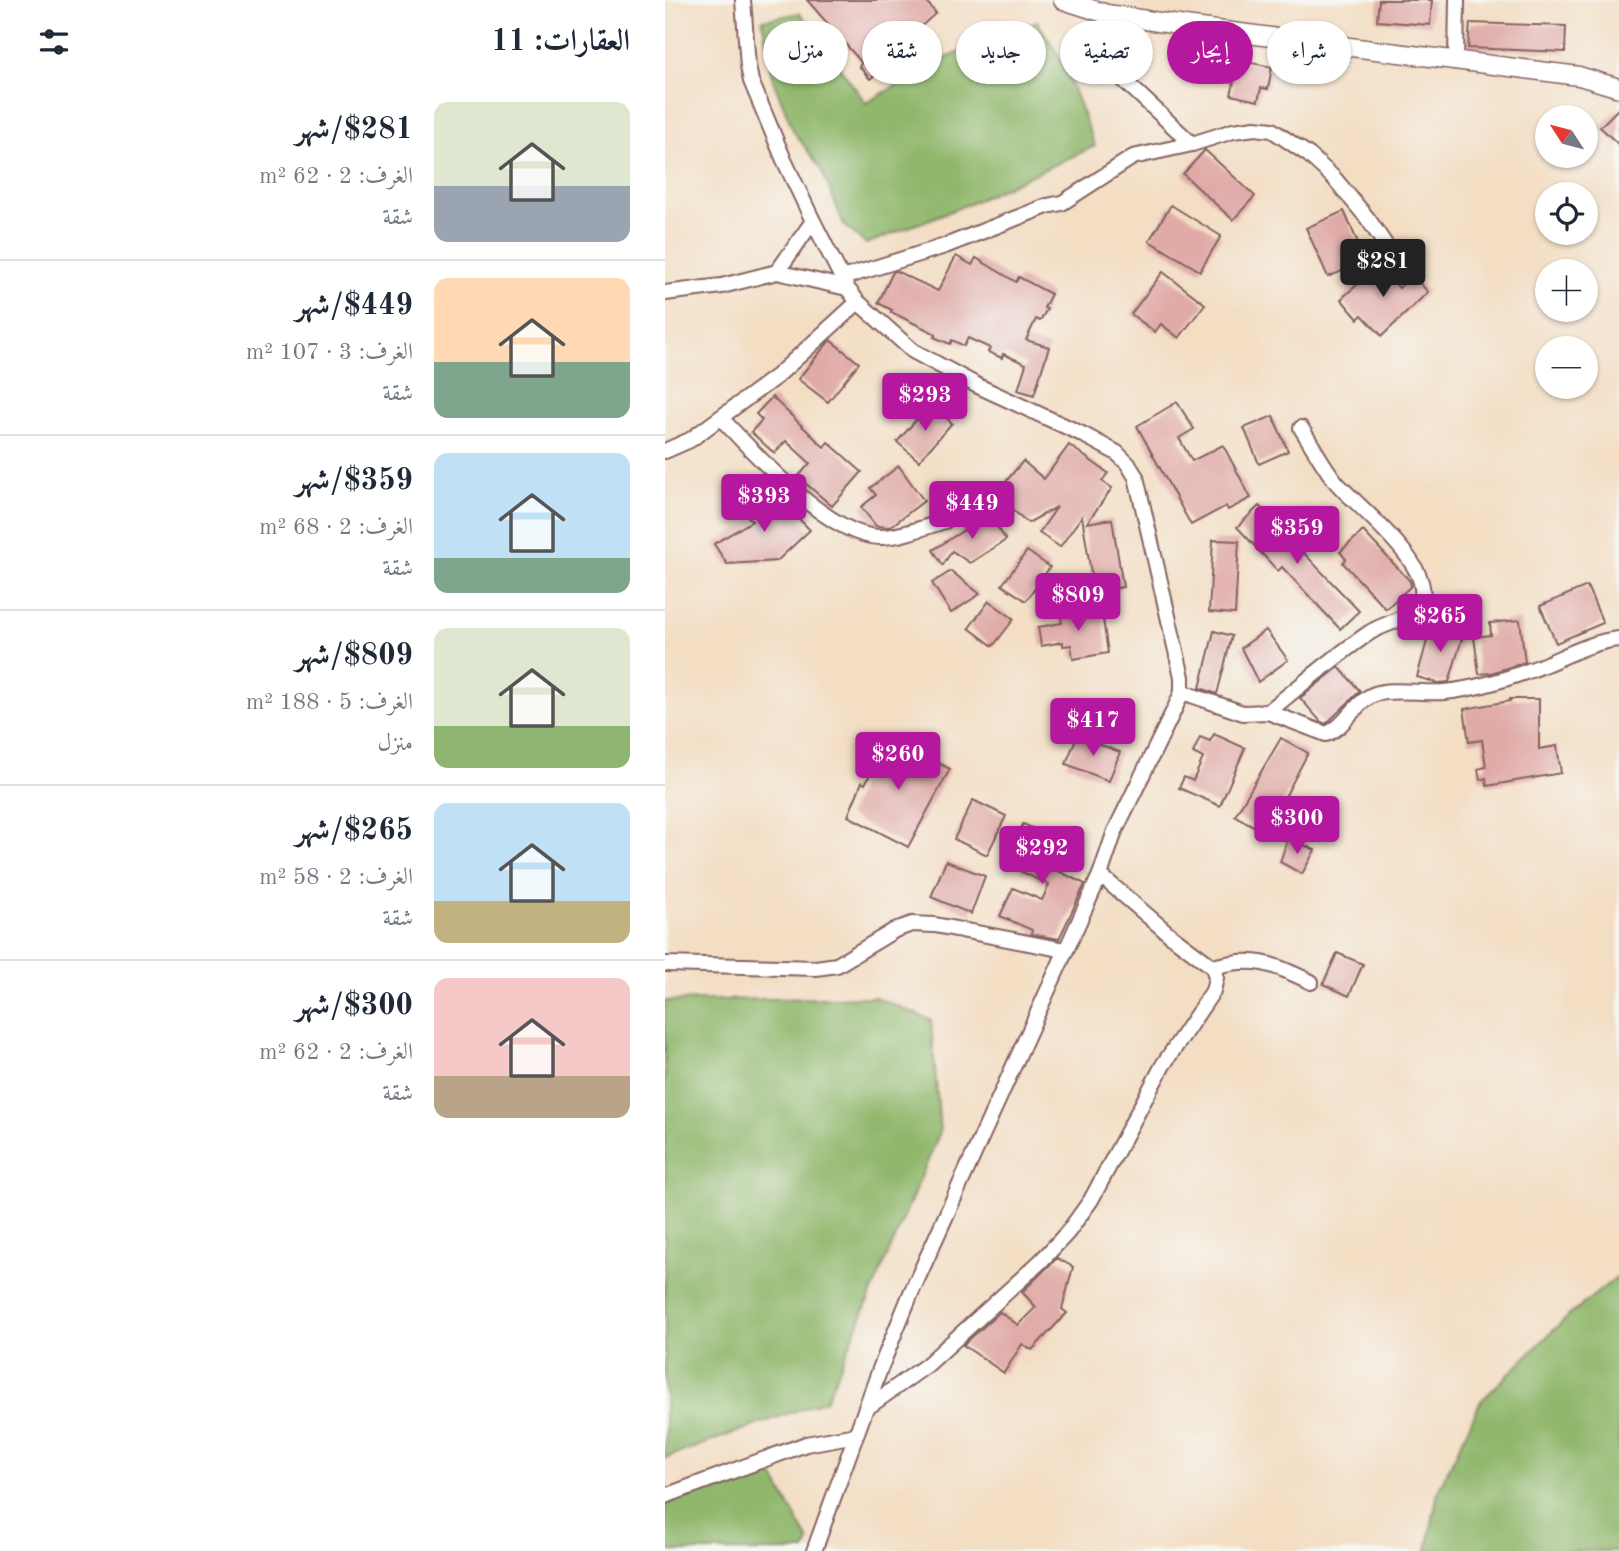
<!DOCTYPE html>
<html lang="ar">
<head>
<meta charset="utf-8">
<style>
	body { margin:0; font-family:"Old Standard TT",Amiri,serif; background:#f2f2f3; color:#1f2937; direction:rtl; height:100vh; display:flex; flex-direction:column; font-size:26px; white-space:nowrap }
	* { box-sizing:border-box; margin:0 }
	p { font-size:23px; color:#747a83 }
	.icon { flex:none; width:38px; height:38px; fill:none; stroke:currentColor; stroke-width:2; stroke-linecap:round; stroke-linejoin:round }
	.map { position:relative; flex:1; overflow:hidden; direction:ltr }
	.side { display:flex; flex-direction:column; background:#fff; width:665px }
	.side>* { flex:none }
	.top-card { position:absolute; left:21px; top:21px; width:665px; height:63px; direction:rtl; display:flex; gap:14px }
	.needle { width:46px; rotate:306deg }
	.fabs { position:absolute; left:870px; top:105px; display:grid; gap:14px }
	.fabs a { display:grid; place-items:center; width:63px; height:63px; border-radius:50%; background:#fff; box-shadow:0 2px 5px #0004; font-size:35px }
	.price { position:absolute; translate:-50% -60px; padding:0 16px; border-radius:7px; background:#b5179e; color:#fff; font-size:23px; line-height:46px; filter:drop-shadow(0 2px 4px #0008) }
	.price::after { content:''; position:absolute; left:50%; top:42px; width:21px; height:16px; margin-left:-10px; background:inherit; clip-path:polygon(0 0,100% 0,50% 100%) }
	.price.active { background:#222; color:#fff }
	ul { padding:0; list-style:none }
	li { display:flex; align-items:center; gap:21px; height:175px; padding:0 35px }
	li+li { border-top:2px solid #e0e1e3 }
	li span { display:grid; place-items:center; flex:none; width:196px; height:140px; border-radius:14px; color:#555 }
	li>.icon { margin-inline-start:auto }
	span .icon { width:84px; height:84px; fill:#fffc; stroke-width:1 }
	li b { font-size:30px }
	h2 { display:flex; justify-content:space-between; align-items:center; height:84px; padding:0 35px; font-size:30px }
	.chip { padding:0 24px; border-radius:32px; background:#fff; box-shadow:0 2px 5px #0004; font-size:24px; line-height:63px }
	.chip.active { background:#b5179e; color:#fff }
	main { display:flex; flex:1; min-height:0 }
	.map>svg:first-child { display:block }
	.forest { fill:#90b76c; stroke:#6d6b4c; stroke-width:2 }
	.building { fill:#e0aaa7 }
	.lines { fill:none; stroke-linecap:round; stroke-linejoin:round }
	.minor-casing { stroke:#856261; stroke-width:18 }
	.major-casing { stroke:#856261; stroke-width:21 }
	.minor { stroke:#fff; stroke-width:14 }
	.major { stroke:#fff; stroke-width:18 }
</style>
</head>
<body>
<main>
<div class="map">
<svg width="954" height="1551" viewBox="0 0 954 1551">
	<rect width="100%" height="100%" fill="#f6f6f2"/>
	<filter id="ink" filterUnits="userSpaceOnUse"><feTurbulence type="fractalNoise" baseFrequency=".0143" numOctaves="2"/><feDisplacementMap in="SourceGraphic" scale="14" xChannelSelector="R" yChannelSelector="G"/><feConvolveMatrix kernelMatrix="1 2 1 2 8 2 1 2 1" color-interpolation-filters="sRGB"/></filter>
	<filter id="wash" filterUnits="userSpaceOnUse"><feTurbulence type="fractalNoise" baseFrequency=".00686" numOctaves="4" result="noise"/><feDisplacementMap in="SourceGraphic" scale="28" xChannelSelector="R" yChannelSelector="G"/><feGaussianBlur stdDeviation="1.57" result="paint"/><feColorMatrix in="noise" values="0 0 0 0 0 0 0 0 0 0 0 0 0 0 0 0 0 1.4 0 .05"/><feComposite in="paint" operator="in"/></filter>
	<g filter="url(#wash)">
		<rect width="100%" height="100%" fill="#f3dec4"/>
		<g class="forest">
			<polygon points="135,13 201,103 276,60 372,21 398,63 430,146 306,203 201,244 179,225 156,169 129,132 108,80 97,20"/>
			<polygon points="210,997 266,1020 275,1132 161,1400 0,1458 0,1001"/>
			<polygon points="954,1275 954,1551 762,1551 773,1491 816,1401 902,1317"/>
			<polygon points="103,1467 144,1541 140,1551 0,1551 0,1503"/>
		</g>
		<g id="blocks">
			<g class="building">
				<polygon points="142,0 260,0 271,13 214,64 218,68 205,79 194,66 197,63"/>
				<polygon points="714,0 767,0 765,25 712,21"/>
				<polygon points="805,23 901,26 900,52 803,48"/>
				<polygon points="411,31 429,35 426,63 411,60 415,43 408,41"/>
				<polygon points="567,59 607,67 603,89 596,88 593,101 566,95 569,83 562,82"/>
				<polygon points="954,108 954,145 935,127"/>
				<polygon points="540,150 590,196 568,220 518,174"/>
				<polygon points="506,205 556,236 535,271 484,241"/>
				<polygon points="679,211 701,261 663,277 641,228"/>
				<polygon points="291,256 307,265 311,258 351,282 354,277 386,294 379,308 382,309 375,321 371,319 361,340 384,347 369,395 353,390 361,364 338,354 337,358 323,352 325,348 303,338 299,346 287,340 285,344 269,337 271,334 226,312 227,310 213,303 228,272 231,271 273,291"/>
				<polygon points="712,267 716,267 734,288 747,275 763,292 717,336 697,315 693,319 676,299"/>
				<polygon points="498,272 540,304 514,338 496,324 490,332 466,314"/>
				<polygon points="165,340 194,363 163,402 133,379"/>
				<polygon points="107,397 159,447 163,442 197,472 167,506 133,477 145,463 121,441 109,453 86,432 97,420 91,414"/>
				<polygon points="512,402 529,429 514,438 527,461 558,445 586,498 563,510 561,506 526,525 472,426"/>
				<polygon points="265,404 287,423 254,461 232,442"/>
				<polygon points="608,416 623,451 594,464 579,428"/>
				<polygon points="404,445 443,473 437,481 447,488 422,523 447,519 458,587 429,592 417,516 395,547 374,533 392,507 363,523 332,496 332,492 358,461 379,479"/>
				<polygon points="234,466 259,501 225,527 211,526 196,507 211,495 205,488"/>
				<polygon points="107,491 145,530 112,561 62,564 49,544 87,521 82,515"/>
				<polygon points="594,506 694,611 675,629 617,567 613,571 572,527"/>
				<polygon points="324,514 341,540 305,563 287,551 278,565 268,550"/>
				<polygon points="698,531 745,581 746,586 721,609 678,563 681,559 675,552"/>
				<polygon points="548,540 574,541 570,614 544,612"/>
				<polygon points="362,551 385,567 361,601 337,585"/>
				<polygon points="286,571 315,594 286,613 267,583"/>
				<polygon points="922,586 938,623 891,643 875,606"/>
				<polygon points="324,601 349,619 328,646 304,628"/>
				<polygon points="436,606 443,653 408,659 406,645 398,646 398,642 376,646 373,627 397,623 395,613"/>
				<polygon points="855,620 860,662 826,673 814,674 809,637 826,635 825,623"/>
				<polygon points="767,623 799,632 784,682 773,683 752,677"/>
				<polygon points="601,630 623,660 593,682 576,648"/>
				<polygon points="549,631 567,636 552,694 535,688"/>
				<polygon points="674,667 695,691 661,724 656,722 635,698"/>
				<polygon points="845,699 874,699 874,749 892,746 896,773 822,786 821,778 815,780 813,769 821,767 817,740 804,742 799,709 845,701"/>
				<polygon points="549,734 580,748 555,806 514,788 519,777 528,781 538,758 528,753 535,737 545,741"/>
				<polygon points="412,736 455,752 444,781 401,764"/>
				<polygon points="224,738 285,769 243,847 183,816 197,782 200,784"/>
				<polygon points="616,738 643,753 601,833 570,816"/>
				<polygon points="308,800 341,816 322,855 289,839"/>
				<polygon points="358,824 398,841 387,868 420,884 394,939 366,934 367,930 335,916 348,888 377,900 384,885 355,871 357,866 343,860"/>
				<polygon points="623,838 650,850 637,874 615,862"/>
				<polygon points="281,861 320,876 306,914 266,897"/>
				<polygon points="672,953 698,964 684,996 658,984"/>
				<polygon points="392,1258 408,1267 397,1309 402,1313 367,1350 357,1344 339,1373 298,1345 335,1312 353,1325 371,1307 357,1292"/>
			</g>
		</g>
	</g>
	<g filter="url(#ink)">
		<use href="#blocks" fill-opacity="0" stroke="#856261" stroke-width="2"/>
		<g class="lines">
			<defs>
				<g id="minor">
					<polyline points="78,0 83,66 86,81 119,160 148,221 182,288 193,302 248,351 313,386 417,434 452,453 463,464 471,477 517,677 517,692 510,708 450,831 435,875 246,1293 215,1369 149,1551"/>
					<path d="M442,14C438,38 434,48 448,70L527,144"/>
					<polyline points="791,62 792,0"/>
					<polyline points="112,272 148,221"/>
					<polyline points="177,278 280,246 382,206 397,203 468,157 527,144 568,131 590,128 607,130 644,155 669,178 703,219 732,262"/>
					<polyline points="0,293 57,286 112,272 182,288"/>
					<path d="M56,418C89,453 166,539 217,537C238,536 260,527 280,521"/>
					<polyline points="0,451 25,440 112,376 193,302"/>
					<path d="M517,692L578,713L603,712L661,734C681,727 689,702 710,694C726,688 761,694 780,692C808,689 836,681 863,671C893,661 922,642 954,639"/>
					<path d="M603,712C636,685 669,657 704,633C719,623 739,621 751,608C782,574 691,506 671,482C658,466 648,446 636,428"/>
					<polyline points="0,964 151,968 172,965 230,930 247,924 270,925 400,950"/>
					<path d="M548,967C589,955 608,964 646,982"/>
					<polyline points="203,1407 262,1365 376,1261 403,1232 426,1200 498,1065 548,991 551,978 548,967 504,934 435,875"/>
					<polyline points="0,1496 141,1444 191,1435"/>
				</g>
				<polyline id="major" points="398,0 442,14 520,26 914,76 954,88"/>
			</defs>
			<use href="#minor" class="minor-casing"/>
			<use href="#major" class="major-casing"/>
			<use href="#minor" class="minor"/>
			<use href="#major" class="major"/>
		</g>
	</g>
</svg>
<div class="fabs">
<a><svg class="needle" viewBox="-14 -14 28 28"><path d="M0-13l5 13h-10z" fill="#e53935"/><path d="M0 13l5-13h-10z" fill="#747a83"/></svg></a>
<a><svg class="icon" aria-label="locate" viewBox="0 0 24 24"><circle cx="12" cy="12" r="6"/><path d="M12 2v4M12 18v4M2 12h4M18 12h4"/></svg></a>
<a>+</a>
<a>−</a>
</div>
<b class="price active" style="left:718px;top:299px">$281</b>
<b class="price" style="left:260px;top:433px">$293</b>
<b class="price" style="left:99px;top:534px">$393</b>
<b class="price" style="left:307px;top:541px">$449</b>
<b class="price" style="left:632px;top:566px">$359</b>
<b class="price" style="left:413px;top:633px">$809</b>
<b class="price" style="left:775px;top:654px">$265</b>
<b class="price" style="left:428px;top:758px">$417</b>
<b class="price" style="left:233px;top:792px">$260</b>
<b class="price" style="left:632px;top:856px">$300</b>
<b class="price" style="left:377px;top:886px">$292</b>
<div class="top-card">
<a class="chip">شراء</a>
<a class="chip active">إيجار</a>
<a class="chip">تصفية</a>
<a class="chip">جديد</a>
<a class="chip">شقة</a>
<a class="chip">منزل</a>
</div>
</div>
<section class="side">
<h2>العقارات: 11<svg class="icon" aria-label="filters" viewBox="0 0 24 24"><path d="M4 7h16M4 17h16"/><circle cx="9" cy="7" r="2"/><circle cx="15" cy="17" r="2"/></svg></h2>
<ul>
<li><span style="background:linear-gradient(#dfe7d0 60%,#9aa5b1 0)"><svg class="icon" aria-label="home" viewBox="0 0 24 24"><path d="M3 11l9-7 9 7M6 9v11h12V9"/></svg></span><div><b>$281/شهر</b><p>الغرف: 2 · 62 m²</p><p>شقة</p></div></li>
<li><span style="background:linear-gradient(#ffd9b3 60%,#7fa58c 0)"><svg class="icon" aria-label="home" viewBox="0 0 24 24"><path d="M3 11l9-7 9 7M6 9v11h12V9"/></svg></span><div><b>$449/شهر</b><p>الغرف: 3 · 107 m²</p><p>شقة</p></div></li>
<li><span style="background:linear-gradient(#bfe0f5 75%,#7fa58c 0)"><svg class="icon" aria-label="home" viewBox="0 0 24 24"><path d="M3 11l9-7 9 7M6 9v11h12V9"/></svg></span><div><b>$359/شهر</b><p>الغرف: 2 · 68 m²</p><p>شقة</p></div></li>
<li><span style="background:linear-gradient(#dfe7d0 70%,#8fb573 0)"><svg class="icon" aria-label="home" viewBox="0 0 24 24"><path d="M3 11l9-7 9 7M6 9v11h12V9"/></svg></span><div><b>$809/شهر</b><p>الغرف: 5 · 188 m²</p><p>منزل</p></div></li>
<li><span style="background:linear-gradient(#bfe0f5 70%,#c2b280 0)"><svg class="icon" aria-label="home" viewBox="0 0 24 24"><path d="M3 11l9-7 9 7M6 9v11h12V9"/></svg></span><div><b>$265/شهر</b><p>الغرف: 2 · 58 m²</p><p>شقة</p></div></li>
<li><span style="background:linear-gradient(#f6c9c9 70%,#b9a48a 0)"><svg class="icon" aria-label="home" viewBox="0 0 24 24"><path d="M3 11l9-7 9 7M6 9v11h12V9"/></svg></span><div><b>$300/شهر</b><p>الغرف: 2 · 62 m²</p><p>شقة</p></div></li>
</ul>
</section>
</main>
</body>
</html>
